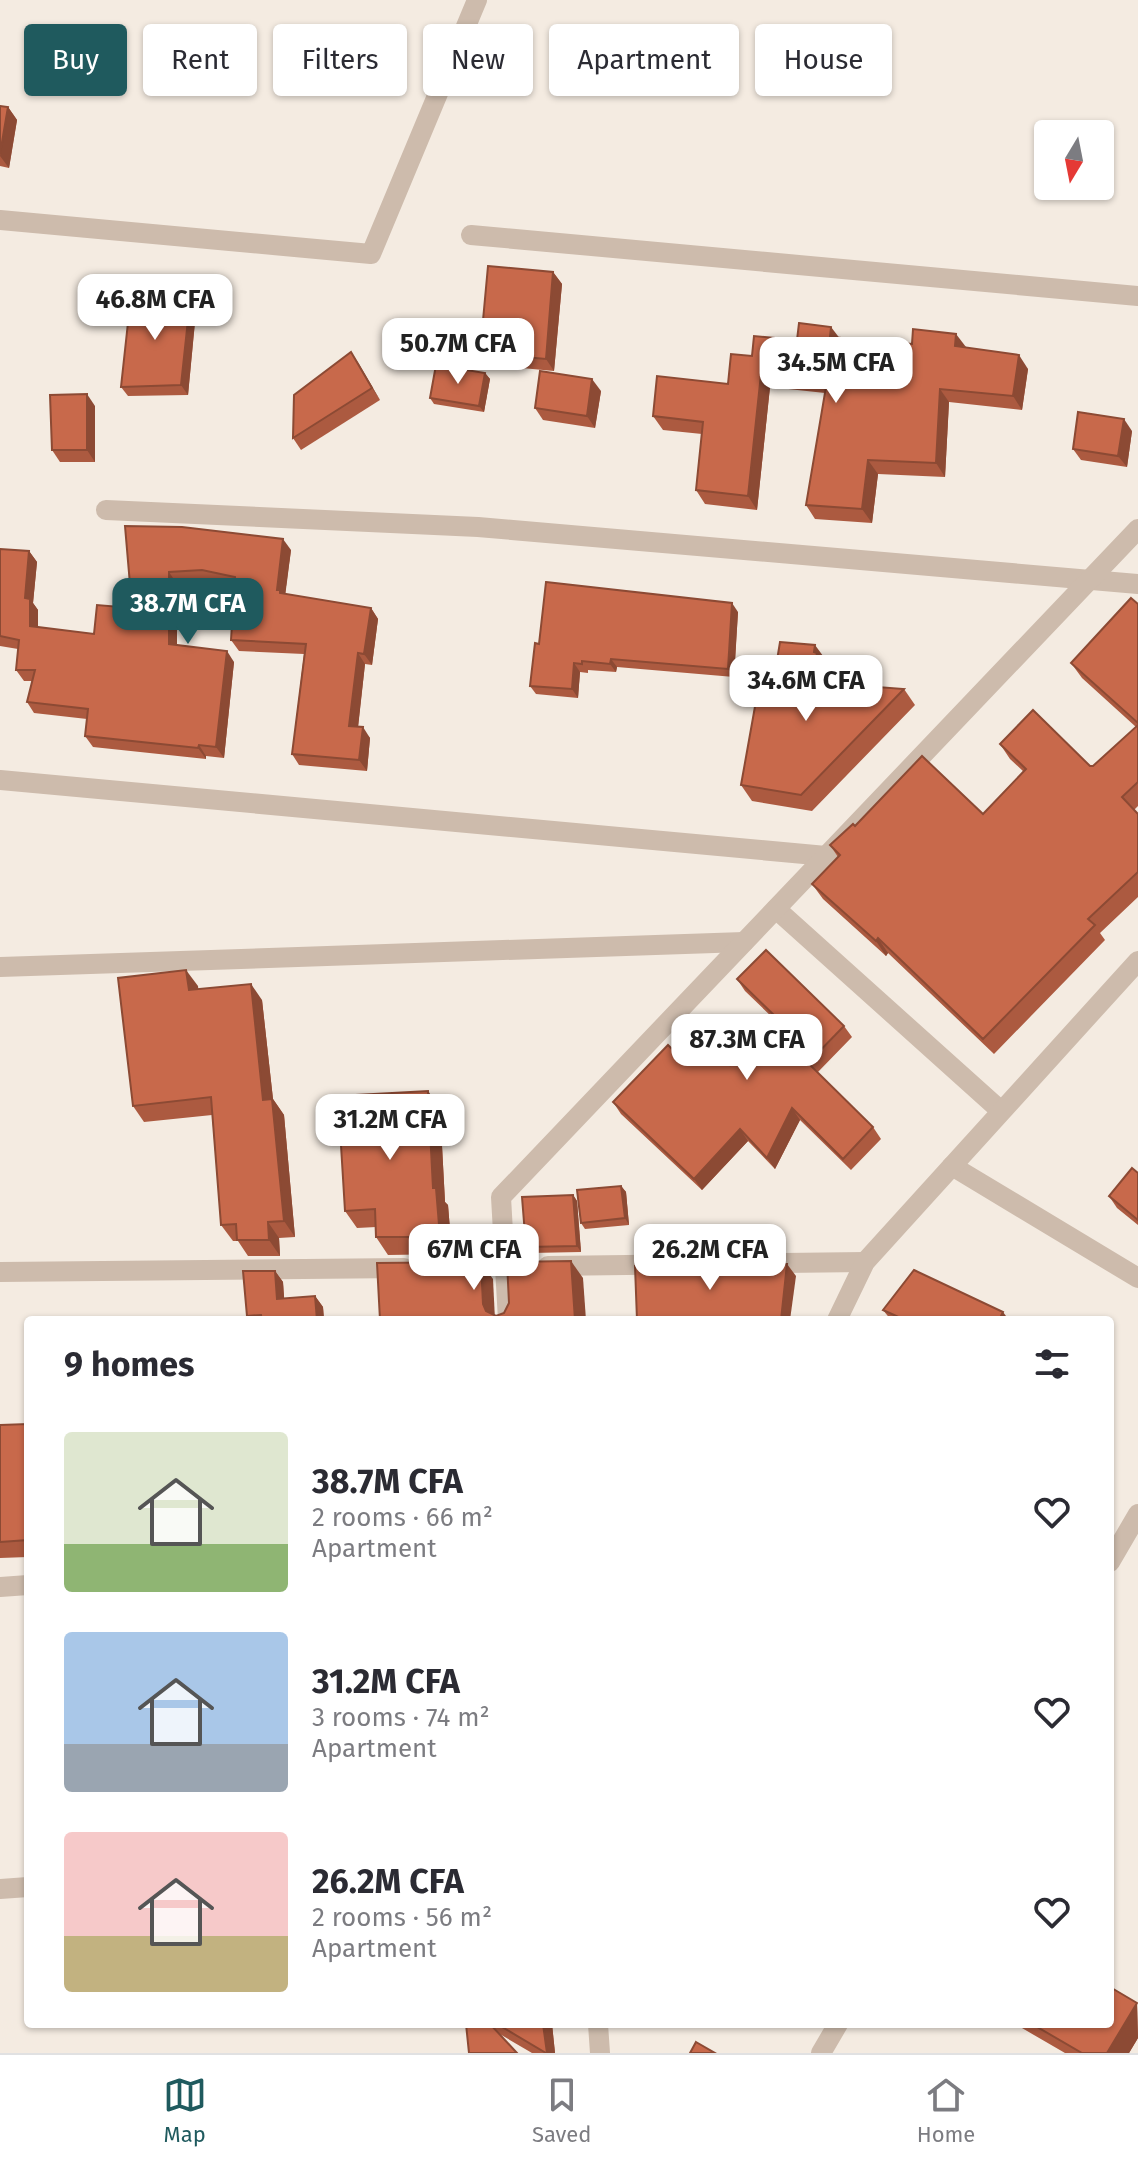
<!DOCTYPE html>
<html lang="en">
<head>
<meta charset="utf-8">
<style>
	body { margin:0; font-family:"Fira Sans",sans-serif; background:#f7f7f7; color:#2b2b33; height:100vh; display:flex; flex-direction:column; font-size:30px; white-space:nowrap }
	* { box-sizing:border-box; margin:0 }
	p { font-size:26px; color:#7c7c81 }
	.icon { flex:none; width:44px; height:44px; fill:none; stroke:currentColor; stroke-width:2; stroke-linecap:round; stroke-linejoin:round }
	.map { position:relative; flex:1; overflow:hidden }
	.sheet { position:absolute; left:24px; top:1316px; width:1090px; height:712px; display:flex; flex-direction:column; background:#fff; border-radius:8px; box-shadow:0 2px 6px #0004 }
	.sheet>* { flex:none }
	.guide { position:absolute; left:24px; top:24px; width:1090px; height:72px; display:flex; gap:16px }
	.needle { width:52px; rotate:190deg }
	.buttons { position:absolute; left:1034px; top:120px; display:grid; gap:16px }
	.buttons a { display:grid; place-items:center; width:80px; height:80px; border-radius:8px; background:#fff; box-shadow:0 2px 6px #0004; font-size:40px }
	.price { position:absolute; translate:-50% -68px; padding:0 18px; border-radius:16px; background:#fff; color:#222; font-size:26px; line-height:52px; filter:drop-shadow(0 2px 4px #0008) }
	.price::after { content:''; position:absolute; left:50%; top:48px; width:24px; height:18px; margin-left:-12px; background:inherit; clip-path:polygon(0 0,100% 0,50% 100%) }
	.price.on { background:#1f5a5e; color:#fff }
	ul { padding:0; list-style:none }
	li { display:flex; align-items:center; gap:24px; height:200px; padding:0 40px }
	li span { display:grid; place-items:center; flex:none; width:224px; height:160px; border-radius:8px; color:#555 }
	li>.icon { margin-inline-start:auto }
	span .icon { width:96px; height:96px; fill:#fffc; stroke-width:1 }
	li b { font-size:34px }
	h2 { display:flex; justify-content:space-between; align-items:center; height:96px; padding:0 40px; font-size:34px }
	.pill { padding:0 28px; border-radius:8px; background:#fff; box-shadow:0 2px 6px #0004; font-size:28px; line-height:72px }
	.pill.on { background:#1f5a5e; color:#fff }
	.tab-bar { display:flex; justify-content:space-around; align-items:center; height:112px; border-top:2px solid #e1e1e2; background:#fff; font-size:22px; color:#7c7c81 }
	.tab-bar a { display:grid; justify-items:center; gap:4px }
	.tab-bar .on { color:#1f5a5e }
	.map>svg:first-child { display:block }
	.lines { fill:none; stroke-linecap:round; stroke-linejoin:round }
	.street { stroke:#cdbbac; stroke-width:20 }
	.wall { fill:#ac5a40 }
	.shaded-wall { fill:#8c4a34 }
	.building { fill:#c8694b; stroke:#8c4a34; stroke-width:2 }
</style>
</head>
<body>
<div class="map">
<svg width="1138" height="2053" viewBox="0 0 1138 2053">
	<rect width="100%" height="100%" fill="#f4ebe1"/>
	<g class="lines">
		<g class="street">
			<polyline points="0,220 371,254 477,0"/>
			<polyline points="471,235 1138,296"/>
			<polyline points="106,510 478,527 1138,584"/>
			<polyline points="0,780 826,856"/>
			<polyline points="776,909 1001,1111"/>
			<polyline points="0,967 744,942"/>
			<polyline points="952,1166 1138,1278"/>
			<polyline points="548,1266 865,1262"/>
			<polyline points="0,1272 404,1268"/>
			<polyline points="508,1320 501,1197 1138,529"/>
			<polyline points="837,1320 865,1262 1138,961"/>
			<polyline points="1110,1562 1138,1514"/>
			<polyline points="0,1587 28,1585"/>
			<polyline points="0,1889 28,1887"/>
			<polyline points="598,2024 600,2053"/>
			<polyline points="821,2053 838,2024"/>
		</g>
	</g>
	<g class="wall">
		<polygon points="0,106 8,107 17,120 9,168 0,166"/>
		<polygon points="553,272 562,284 554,371 488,365 480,353"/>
		<polygon points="190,301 196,311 188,395 128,396 121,387"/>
		<polygon points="839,338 966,347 1028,369 1022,410 949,402 945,477 878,474 872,523 815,519 806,505 825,393 770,387 757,510 705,504 696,490 702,434 663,430 653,416 728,384 752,356 797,340"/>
		<polygon points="351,352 380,400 301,450 293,438"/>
		<polygon points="485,373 490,379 484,412 434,404 430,398"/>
		<polygon points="601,391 595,428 543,420 535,408"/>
		<polygon points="95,406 95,462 60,462 52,450"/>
		<polygon points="1132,431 1127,467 1081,460 1073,449"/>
		<polygon points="125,526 291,550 285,594 371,608 378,619 372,665 365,664 358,726 370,738 367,771 299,765 292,754 304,654 239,651 231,640 234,586 210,580 177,584 177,645 234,662 224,758 206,756 206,759 93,747 85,736 87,719 34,713 27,702 32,681 24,681 16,670 18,649 0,646 0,549 29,551 37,562 33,603 38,610 38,627 94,634 132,608"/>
		<polygon points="1138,604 1138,806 1134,810 1138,814 1138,897 1100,933 1105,940 994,1054 888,953 886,956 823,899 812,884 838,857 830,845 855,826 983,814 1024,772 1010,759 1000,744 1093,766 1136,727 1082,678 1071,663"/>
		<polygon points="738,612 734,677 617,667 616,672 588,670 588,673 580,672 578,698 536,694 530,686 539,644"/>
		<polygon points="826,660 826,665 828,668 825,683 904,689 915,705 812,811 752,801 741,785 770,703"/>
		<polygon points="737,979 844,1026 852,1037 817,1073 873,1127 881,1139 851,1170 800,1120 775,1169 748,1141 702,1190 621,1114 613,1102 704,1064 730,1065 775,1020 745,991"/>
		<polygon points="198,986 198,989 262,1000 273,1099 284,1115 295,1237 279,1238 280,1256 248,1256 238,1241 233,1241 221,1225 212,1115 144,1122 133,1106"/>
		<polygon points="440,1108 445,1202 448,1205 452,1254 388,1255 376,1237 376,1227 357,1228 345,1211"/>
		<polygon points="1138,1173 1138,1225 1117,1208 1109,1196"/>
		<polygon points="621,1186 626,1192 629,1225 585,1229 581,1223"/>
		<polygon points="573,1195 577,1201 581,1252 530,1253 526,1247"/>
		<polygon points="275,1271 283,1282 284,1299 315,1296 323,1307 324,1320 249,1320 247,1316"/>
		<polygon points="883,1310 1009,1320 891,1320"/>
		<polygon points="28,1424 28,1557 0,1558 0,1425"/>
		<polygon points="1137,2003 1138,2038 1129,2053 1065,2053 1015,2024 1110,2024"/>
		<polygon points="466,2024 552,2024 555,2053 532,2053 498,2033"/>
	</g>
	<g class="shaded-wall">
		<polygon points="8,107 17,120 9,168 0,156"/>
		<polygon points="553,272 562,284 554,371 546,359"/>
		<polygon points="190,301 196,311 188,395 181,385"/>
		<polygon points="831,327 841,340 830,337"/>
		<polygon points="956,334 966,347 955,346"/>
		<polygon points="351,352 359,364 380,400 372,388"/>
		<polygon points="1019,355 1028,369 1022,410 1013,396"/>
		<polygon points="485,373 490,379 484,412 479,406"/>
		<polygon points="761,374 770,387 757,510 748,496"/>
		<polygon points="592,379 601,391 595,428 587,416"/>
		<polygon points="940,389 949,402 945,477 936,463"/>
		<polygon points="87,394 95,406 95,462 87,450"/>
		<polygon points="1124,419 1132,431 1127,467 1118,456"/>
		<polygon points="868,460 878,474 872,523 862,509"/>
		<polygon points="283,539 291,550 285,597 277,590"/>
		<polygon points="29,551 37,562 33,603 38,610 38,637 30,626 25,598"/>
		<polygon points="169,572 177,584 177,655 169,644"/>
		<polygon points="732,603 738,612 734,677 728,669"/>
		<polygon points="371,608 378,619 372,665 364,654"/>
		<polygon points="815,645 826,660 826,665 828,668 823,698 812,682"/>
		<polygon points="227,651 234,662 224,758 216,747"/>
		<polygon points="358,653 365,664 357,737 349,726"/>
		<polygon points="611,659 617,667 616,672 610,664"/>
		<polygon points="574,663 580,672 578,698 572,689"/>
		<polygon points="363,727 370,738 367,771 359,760"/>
		<polygon points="199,745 206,756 206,759 198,748"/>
		<polygon points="878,938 888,953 886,956 876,941"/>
		<polygon points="186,970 198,986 200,1006 189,990"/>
		<polygon points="251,984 262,1000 273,1099 284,1115 295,1237 284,1221 263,1100"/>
		<polygon points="428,1091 440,1108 445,1202 448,1205 452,1254 440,1237 433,1188"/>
		<polygon points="792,1108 800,1120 775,1169 767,1158"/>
		<polygon points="740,1129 748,1141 702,1190 694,1179"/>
		<polygon points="621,1186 626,1192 629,1225 625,1218"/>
		<polygon points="573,1195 577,1201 581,1252 577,1246"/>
		<polygon points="268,1222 279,1238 280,1256 269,1240"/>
		<polygon points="571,1261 583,1278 586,1320 575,1320"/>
		<polygon points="481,1262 493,1279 495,1320 486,1311 483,1304"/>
		<polygon points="787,1264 796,1276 790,1320 781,1320"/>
		<polygon points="275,1271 283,1282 285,1310 277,1299"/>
		<polygon points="315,1296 323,1307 324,1320 317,1320"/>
		<polygon points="1003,1312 1009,1320 999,1320"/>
		<polygon points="1110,1464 1114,1469 1110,1475"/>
		<polygon points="1137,2003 1138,2038 1129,2053 1107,2053"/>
		<polygon points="543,2024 552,2024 555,2053 547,2053"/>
	</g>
	<g class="building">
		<polygon points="0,106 8,107 0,154"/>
		<polygon points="488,266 553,272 546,359 480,353"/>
		<polygon points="131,295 190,301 181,385 121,387"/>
		<polygon points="799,323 831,327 830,337 912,344 913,329 956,334 955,346 1019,355 1013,396 940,389 936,463 868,460 862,509 806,505 827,381 761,374 748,496 696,490 703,422 653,416 657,376 728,384 731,354 752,356 754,336 797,340"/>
		<polygon points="351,352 372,388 293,438 294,395"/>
		<polygon points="436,365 485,373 479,406 430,398"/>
		<polygon points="540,371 592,379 587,416 535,408"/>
		<polygon points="87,394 87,450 52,450 50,395"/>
		<polygon points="1078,412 1124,419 1118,456 1073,449"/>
		<polygon points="125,526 182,527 283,539 277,590 280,590 280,593 371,608 364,654 358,653 349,726 363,727 359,760 292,754 306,644 231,640 235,577 202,570 169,572 169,644 227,651 216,747 199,745 198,748 85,736 88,709 27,702 35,670 16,670 19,640 0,636 0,549 29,551 25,598 30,599 30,626 94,634 97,605 132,608"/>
		<polygon points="546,582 732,603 728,669 611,659 610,664 582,661 582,664 574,663 572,689 530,686 535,643 539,644"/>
		<polygon points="1131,598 1138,604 1138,723 1071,663"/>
		<polygon points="780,642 815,645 814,652 817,653 812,682 904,689 801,795 741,785 756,701 770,703"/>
		<polygon points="1033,710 1090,766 1093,766 1138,725 1138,782 1122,797 1138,814 1138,872 1088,919 1095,925 983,1039 878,938 876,941 812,884 840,855 830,845 853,824 855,826 922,756 983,814 1026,769 1000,744"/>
		<polygon points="766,950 844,1026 808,1063 873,1127 843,1159 792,1108 767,1158 740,1129 694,1179 613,1102 668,1045 673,1050 680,1042 704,1064 716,1052 730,1065 777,1018 737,979"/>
		<polygon points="186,970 189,990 251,984 263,1100 272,1099 284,1221 268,1222 269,1240 237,1240 236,1224 221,1225 211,1097 133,1106 118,978"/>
		<polygon points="428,1091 433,1188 436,1188 440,1237 376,1237 375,1209 345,1211 338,1096"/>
		<polygon points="1132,1168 1138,1173 1138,1220 1109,1196"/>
		<polygon points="621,1186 625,1218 581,1223 577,1190"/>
		<polygon points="573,1195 577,1246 526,1247 522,1197"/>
		<polygon points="571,1261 575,1320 380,1320 377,1263 481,1262 483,1304 486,1311 496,1316 504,1313 509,1303 507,1262"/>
		<polygon points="787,1264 781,1320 637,1320 635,1266"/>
		<polygon points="914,1270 1003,1312 999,1320 905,1320 883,1310"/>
		<polygon points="243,1271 275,1271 277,1299 315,1296 317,1320 262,1320 261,1315 247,1316"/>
		<polygon points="28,1424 28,1540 0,1542 0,1425"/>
		<polygon points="1110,1987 1137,2003 1107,2053 1082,2053 1032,2024 1110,2024"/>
		<polygon points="466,2024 490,2024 517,2053 469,2053"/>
		<polygon points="497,2024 543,2024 547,2053 546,2053"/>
		<polygon points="696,2042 715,2053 690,2053"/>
	</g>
</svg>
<div class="buttons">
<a><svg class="needle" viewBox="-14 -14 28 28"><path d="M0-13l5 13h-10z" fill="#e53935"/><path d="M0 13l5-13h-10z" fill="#7c7c81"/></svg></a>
</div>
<b class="price" style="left:155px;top:342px">46.8M CFA</b>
<b class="price" style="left:458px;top:386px">50.7M CFA</b>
<b class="price" style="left:836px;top:405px">34.5M CFA</b>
<b class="price on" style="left:188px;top:646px">38.7M CFA</b>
<b class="price" style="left:806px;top:723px">34.6M CFA</b>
<b class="price" style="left:747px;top:1082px">87.3M CFA</b>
<b class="price" style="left:390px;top:1162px">31.2M CFA</b>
<b class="price" style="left:474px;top:1292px">67M CFA</b>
<b class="price" style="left:710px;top:1292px">26.2M CFA</b>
<div class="guide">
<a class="pill on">Buy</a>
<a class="pill">Rent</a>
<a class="pill">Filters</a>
<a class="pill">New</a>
<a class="pill">Apartment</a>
<a class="pill">House</a>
</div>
<section class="sheet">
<h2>9 homes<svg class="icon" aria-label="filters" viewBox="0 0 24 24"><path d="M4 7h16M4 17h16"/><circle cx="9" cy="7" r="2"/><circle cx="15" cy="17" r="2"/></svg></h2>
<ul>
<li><span style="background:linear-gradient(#dfe7d0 70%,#8fb573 0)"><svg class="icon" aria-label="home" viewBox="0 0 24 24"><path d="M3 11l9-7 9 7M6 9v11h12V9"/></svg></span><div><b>38.7M CFA</b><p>2 rooms · 66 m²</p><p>Apartment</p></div><svg class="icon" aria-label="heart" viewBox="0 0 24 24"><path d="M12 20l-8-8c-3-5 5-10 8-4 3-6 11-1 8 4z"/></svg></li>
<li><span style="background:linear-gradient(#a9c7e8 70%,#9aa5b1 0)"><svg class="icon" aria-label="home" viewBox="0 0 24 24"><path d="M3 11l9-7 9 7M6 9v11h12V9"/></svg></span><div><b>31.2M CFA</b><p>3 rooms · 74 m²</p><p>Apartment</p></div><svg class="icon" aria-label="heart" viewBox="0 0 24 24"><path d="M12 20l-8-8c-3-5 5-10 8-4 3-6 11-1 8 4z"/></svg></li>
<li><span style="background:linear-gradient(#f6c9c9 65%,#c2b280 0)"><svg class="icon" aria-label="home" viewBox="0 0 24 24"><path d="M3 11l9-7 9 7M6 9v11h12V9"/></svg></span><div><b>26.2M CFA</b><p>2 rooms · 56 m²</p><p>Apartment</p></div><svg class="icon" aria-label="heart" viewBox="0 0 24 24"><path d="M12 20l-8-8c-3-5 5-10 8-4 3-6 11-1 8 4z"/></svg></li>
</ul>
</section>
</div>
<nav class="tab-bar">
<a class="on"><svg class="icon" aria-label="map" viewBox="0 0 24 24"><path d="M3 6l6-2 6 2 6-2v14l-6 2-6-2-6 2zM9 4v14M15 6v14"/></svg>Map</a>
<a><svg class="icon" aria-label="saved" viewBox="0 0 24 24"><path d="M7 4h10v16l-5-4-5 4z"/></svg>Saved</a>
<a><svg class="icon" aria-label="home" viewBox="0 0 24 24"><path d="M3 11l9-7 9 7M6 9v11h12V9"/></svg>Home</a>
</nav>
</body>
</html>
